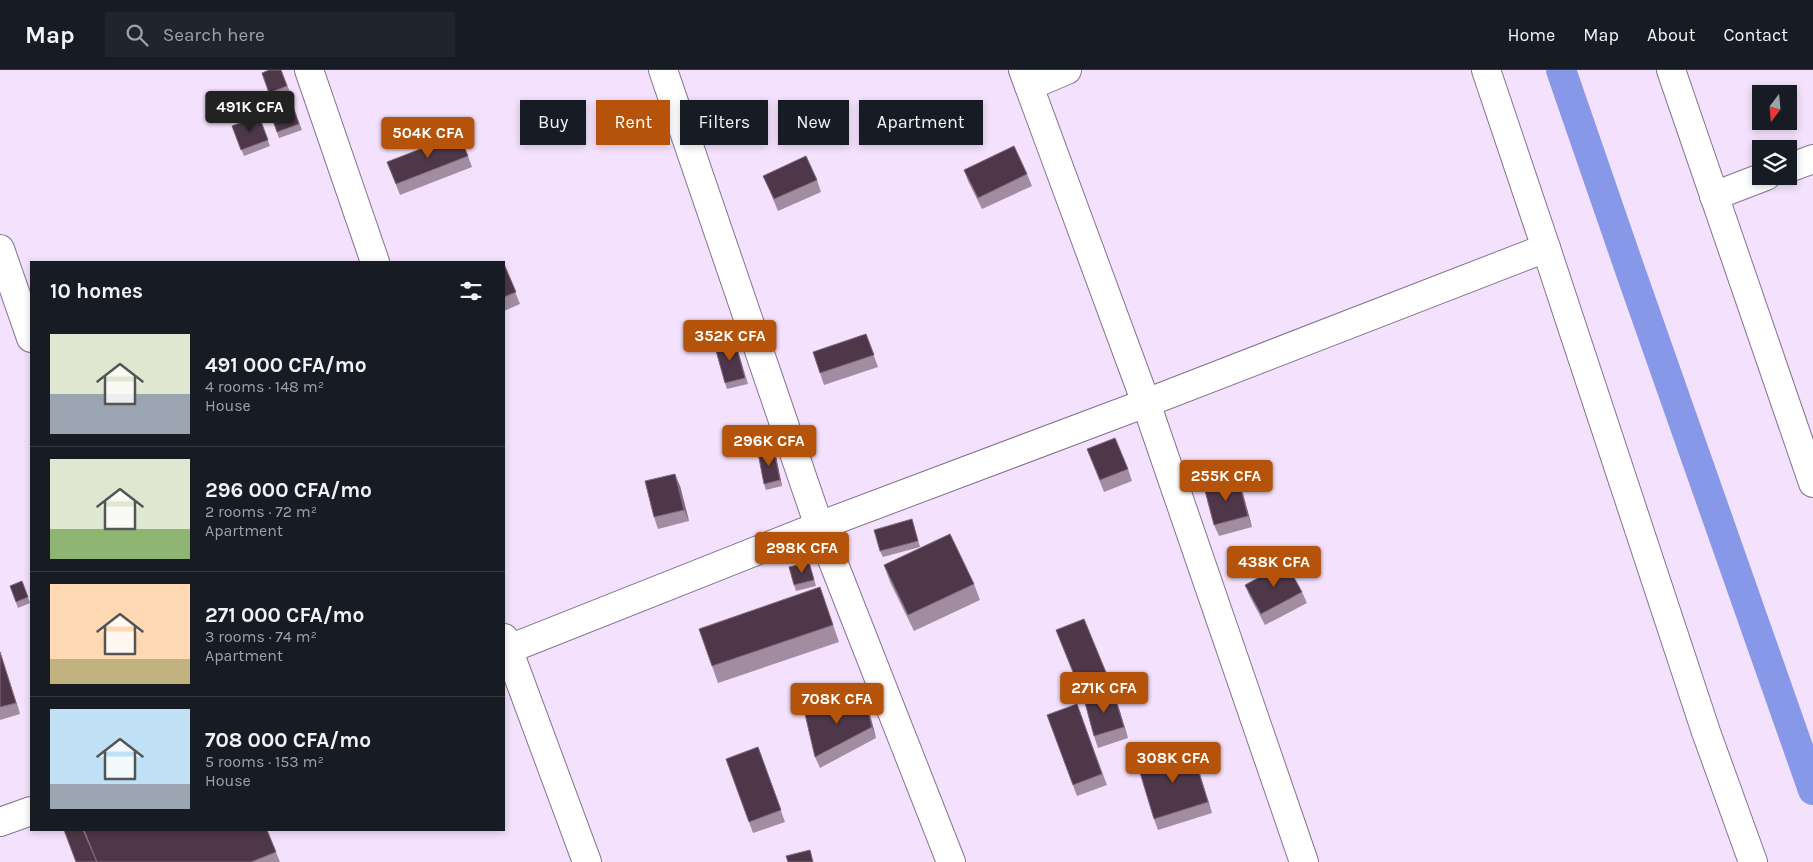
<!DOCTYPE html>
<html lang="en">
<head>
<meta charset="utf-8">
<style>
	body { margin:0; font-family:Karla,sans-serif; background:#20242c; color:#f1f3f6; height:100vh; display:flex; flex-direction:column; font-size:19px; white-space:nowrap }
	* { box-sizing:border-box; margin:0 }
	p { font-size:16px; color:#9ea1a6 }
	.icon { flex:none; width:28px; height:28px; fill:none; stroke:currentColor; stroke-width:2; stroke-linecap:round; stroke-linejoin:round }
	.map { position:relative; flex:1; overflow:hidden }
	.drawer { position:absolute; left:30px; top:191px; width:475px; height:570px; display:flex; flex-direction:column; background:#171b24; border-radius:0px; box-shadow:0 2px 8px #0003 }
	.drawer>* { flex:none }
	.guide { position:absolute; left:520px; top:30px; width:475px; height:45px; display:flex; gap:10px }
	.needle { width:32px; rotate:196deg }
	.controls { position:absolute; left:1752px; top:15px; display:grid; gap:10px }
	.controls a { display:grid; place-items:center; width:45px; height:45px; border-radius:0px; background:#171b24; box-shadow:0 2px 8px #0003; font-size:25px }
	.price { position:absolute; translate:-50% -42px; padding:0 11px; border-radius:5px; background:#b45309; color:#fff; font-size:16px; line-height:32px; filter:drop-shadow(0 1px 2px #0008) }
	.price::after { content:''; position:absolute; left:50%; top:30px; width:15px; height:11px; margin-left:-8px; background:inherit; clip-path:polygon(0 0,100% 0,50% 100%) }
	.price.active { background:#222; color:#fff }
	ul { padding:0; list-style:none }
	li { display:flex; align-items:center; gap:15px; height:125px; padding:0 20px }
	li+li { border-top:1px solid #363941 }
	li span { display:grid; place-items:center; flex:none; width:140px; height:100px; border-radius:0px; color:#555 }
	li>.icon { margin-inline-start:auto }
	span .icon { width:60px; height:60px; fill:#fffc; stroke-width:1 }
	li b { font-size:21px }
	h2 { display:flex; justify-content:space-between; align-items:center; height:60px; padding:0 20px; font-size:21px }
	.chip { padding:0 18px; border-radius:0px; background:#171b24; box-shadow:0 2px 8px #0003; font-size:18px; line-height:45px }
	.chip.active { background:#b45309; color:#fff }
	header { display:flex; align-items:center; gap:30px; box-sizing:border-box; height:70px; padding:0 25px; background:#171b24; border-bottom:1px solid #363941 }
	header strong { font-size:24px }
	nav { display:flex; gap:28px; margin-inline-start:auto; font-size:18px }
	.search { width:350px; height:45px; background:#20242c; display:flex; align-items:center; gap:12px; box-sizing:border-box; padding:0 18px; border-radius:0px; color:#9ea1a6; font-size:19px }
	.map>svg:first-child { display:block }
	.lines { fill:none; stroke-linecap:round; stroke-linejoin:round }
	.canal { stroke:#8898e8; stroke-width:30 }
	.minor-casing { stroke:#85748d; stroke-width:30 }
	.minor { stroke:#fff; stroke-width:28 }
	.wall { fill:#a18ca2 }
	.shaded-wall { fill:#806a7e }
	.building { fill:#4e3748; stroke:#806a7e }
</style>
</head>
<body>
<header>
<strong>Map</strong>
<div class="search"><svg class="icon" aria-label="search" viewBox="0 0 24 24"><circle cx="10" cy="10" r="6"/><path d="M15 15l6 6"/></svg>Search here</div>
<nav><a>Home</a><a>Map</a><a>About</a><a>Contact</a></nav>
</header>
<div class="map">
<svg width="1813" height="792" viewBox="0 0 1813 792">
	<rect width="100%" height="100%" fill="#f4e1fd"/>
	<g class="lines">
		<polyline class="canal" points="1561,0 1630,200 1813,720"/>
		<defs>
			<g id="minor">
				<polyline points="309,0 375,192"/>
				<polyline points="663,0 819,456 951,792"/>
				<polyline points="1023,0 1146,333 1304,792"/>
				<polyline points="1486,0 1546,178"/>
				<polyline points="1671,0 1813,413"/>
				<polyline points="1029,16 1067,0"/>
				<polyline points="1789,98 1813,89"/>
				<polyline points="1714,126 1766,106"/>
				<polyline points="0,179 31,268"/>
				<polyline points="504,568 587,792"/>
				<polyline points="504,581 819,456 1146,333 1546,178 1706,662 1753,792"/>
				<polyline points="0,752 31,741"/>
			</g>
		</defs>
		<use href="#minor" class="minor-casing"/>
		<use href="#minor" class="minor"/>
	</g>
	<g class="wall">
		<polygon points="281,0 290,22 271,29 262,3"/>
		<polygon points="291,31 302,60 279,68 269,39"/>
		<polygon points="259,46 270,76 244,86 232,56"/>
		<polygon points="468,86 472,97 400,125 387,92"/>
		<polygon points="964,100 1027,104 1032,116 982,139 968,111"/>
		<polygon points="763,106 817,110 821,122 778,141 768,117"/>
		<polygon points="504,194 520,234 504,241"/>
		<polygon points="866,264 878,297 824,315 813,282"/>
		<polygon points="735,271 748,314 727,319 725,313"/>
		<polygon points="1087,379 1128,399 1132,411 1104,422"/>
		<polygon points="776,386 782,416 766,420 764,414"/>
		<polygon points="680,416 689,451 658,459 654,447"/>
		<polygon points="1242,420 1252,457 1219,466 1214,455"/>
		<polygon points="912,449 920,477 883,487 880,481"/>
		<polygon points="809,492 816,516 796,521 794,515"/>
		<polygon points="884,495 974,514 980,530 914,561 890,512"/>
		<polygon points="22,511 30,533 18,538 10,516"/>
		<polygon points="1245,515 1302,522 1307,533 1265,555 1250,527"/>
		<polygon points="820,517 839,572 718,613 712,596"/>
		<polygon points="1056,560 1112,617 1117,629 1116,629 1128,668 1098,678 1094,666 1085,633"/>
		<polygon points="0,581 20,644 0,650"/>
		<polygon points="1077,634 1107,715 1077,726 1047,645"/>
		<polygon points="869,641 876,668 820,698 815,687"/>
		<polygon points="758,677 785,752 753,763 726,689"/>
		<polygon points="1192,680 1212,743 1158,760 1154,749"/>
		<polygon points="276,782 280,792 76,792"/>
	</g>
	<g class="shaded-wall">
		<polygon points="774,380 776,386 782,416 780,410"/>
		<polygon points="675,404 680,416 689,451 684,440"/>
		<polygon points="1238,408 1242,420 1252,457 1248,446"/>
		<polygon points="0,581 20,644 16,633"/>
		<polygon points="1114,624 1118,635 1128,668 1124,657"/>
		<polygon points="865,629 869,641 876,668 872,657"/>
		<polygon points="1192,680 1196,691 1212,743 1208,732"/>
	</g>
	<g class="building">
		<polygon points="269,0 281,0 287,16 269,23 262,3"/>
		<polygon points="291,31 299,54 277,62 269,39"/>
		<polygon points="259,46 268,70 241,80 232,56"/>
		<polygon points="459,64 468,86 396,114 387,92"/>
		<polygon points="1014,76 1027,104 978,128 964,100"/>
		<polygon points="806,86 817,110 774,129 763,106"/>
		<polygon points="504,194 516,222 504,227"/>
		<polygon points="866,264 874,285 820,303 813,282"/>
		<polygon points="735,271 745,308 725,313 715,277"/>
		<polygon points="1115,368 1128,399 1100,410 1087,379"/>
		<polygon points="774,380 780,410 764,414 758,383"/>
		<polygon points="675,404 684,440 654,447 645,411"/>
		<polygon points="1238,408 1248,446 1214,455 1204,417"/>
		<polygon points="912,449 918,471 880,481 874,460"/>
		<polygon points="950,464 974,514 908,545 884,495"/>
		<polygon points="809,492 814,510 794,515 789,497"/>
		<polygon points="1286,493 1302,522 1261,544 1245,515"/>
		<polygon points="22,511 28,527 16,532 10,516"/>
		<polygon points="820,517 833,555 712,596 699,559"/>
		<polygon points="1084,549 1112,617 1084,629 1056,560"/>
		<polygon points="0,582 16,633 0,637"/>
		<polygon points="1114,624 1124,657 1094,666 1084,629"/>
		<polygon points="865,629 872,657 815,687 805,644"/>
		<polygon points="1077,634 1102,704 1073,715 1047,645"/>
		<polygon points="758,677 781,740 749,752 726,689"/>
		<polygon points="1192,680 1208,732 1154,749 1138,696"/>
		<polygon points="64,760 83,760 97,792 76,792"/>
		<polygon points="84,760 267,760 276,782 251,792 97,792"/>
		<polygon points="810,780 813,792 788,792 786,786"/>
	</g>
</svg>
<div class="controls">
<a><svg class="needle" viewBox="-14 -14 28 28"><path d="M0-13l5 13h-10z" fill="#e53935"/><path d="M0 13l5-13h-10z" fill="#9ea1a6"/></svg></a>
<a><svg class="icon" aria-label="layers" viewBox="0 0 24 24"><path d="M12 4l9 5-9 5-9-5zM3 14l9 5 9-5"/></svg></a>
</div>
<b class="price active" style="left:250px;top:63px">491K CFA</b>
<b class="price" style="left:428px;top:89px">504K CFA</b>
<b class="price" style="left:730px;top:292px">352K CFA</b>
<b class="price" style="left:769px;top:397px">296K CFA</b>
<b class="price" style="left:1226px;top:432px">255K CFA</b>
<b class="price" style="left:802px;top:504px">298K CFA</b>
<b class="price" style="left:1274px;top:518px">438K CFA</b>
<b class="price" style="left:1104px;top:644px">271K CFA</b>
<b class="price" style="left:837px;top:655px">708K CFA</b>
<b class="price" style="left:1173px;top:714px">308K CFA</b>
<div class="guide">
<a class="chip">Buy</a>
<a class="chip active">Rent</a>
<a class="chip">Filters</a>
<a class="chip">New</a>
<a class="chip">Apartment</a>
</div>
<section class="drawer">
<h2>10 homes<svg class="icon" aria-label="filters" viewBox="0 0 24 24"><path d="M4 7h16M4 17h16"/><circle cx="9" cy="7" r="2"/><circle cx="15" cy="17" r="2"/></svg></h2>
<ul>
<li><span style="background:linear-gradient(#dfe7d0 60%,#9aa5b1 0)"><svg class="icon" aria-label="home" viewBox="0 0 24 24"><path d="M3 11l9-7 9 7M6 9v11h12V9"/></svg></span><div><b>491 000 CFA/mo</b><p>4 rooms · 148 m²</p><p>House</p></div></li>
<li><span style="background:linear-gradient(#dfe7d0 70%,#8fb573 0)"><svg class="icon" aria-label="home" viewBox="0 0 24 24"><path d="M3 11l9-7 9 7M6 9v11h12V9"/></svg></span><div><b>296 000 CFA/mo</b><p>2 rooms · 72 m²</p><p>Apartment</p></div></li>
<li><span style="background:linear-gradient(#ffd9b3 75%,#c2b280 0)"><svg class="icon" aria-label="home" viewBox="0 0 24 24"><path d="M3 11l9-7 9 7M6 9v11h12V9"/></svg></span><div><b>271 000 CFA/mo</b><p>3 rooms · 74 m²</p><p>Apartment</p></div></li>
<li><span style="background:linear-gradient(#bfe0f5 75%,#9aa5b1 0)"><svg class="icon" aria-label="home" viewBox="0 0 24 24"><path d="M3 11l9-7 9 7M6 9v11h12V9"/></svg></span><div><b>708 000 CFA/mo</b><p>5 rooms · 153 m²</p><p>House</p></div></li>
</ul>
</section>
</div>
</body>
</html>
